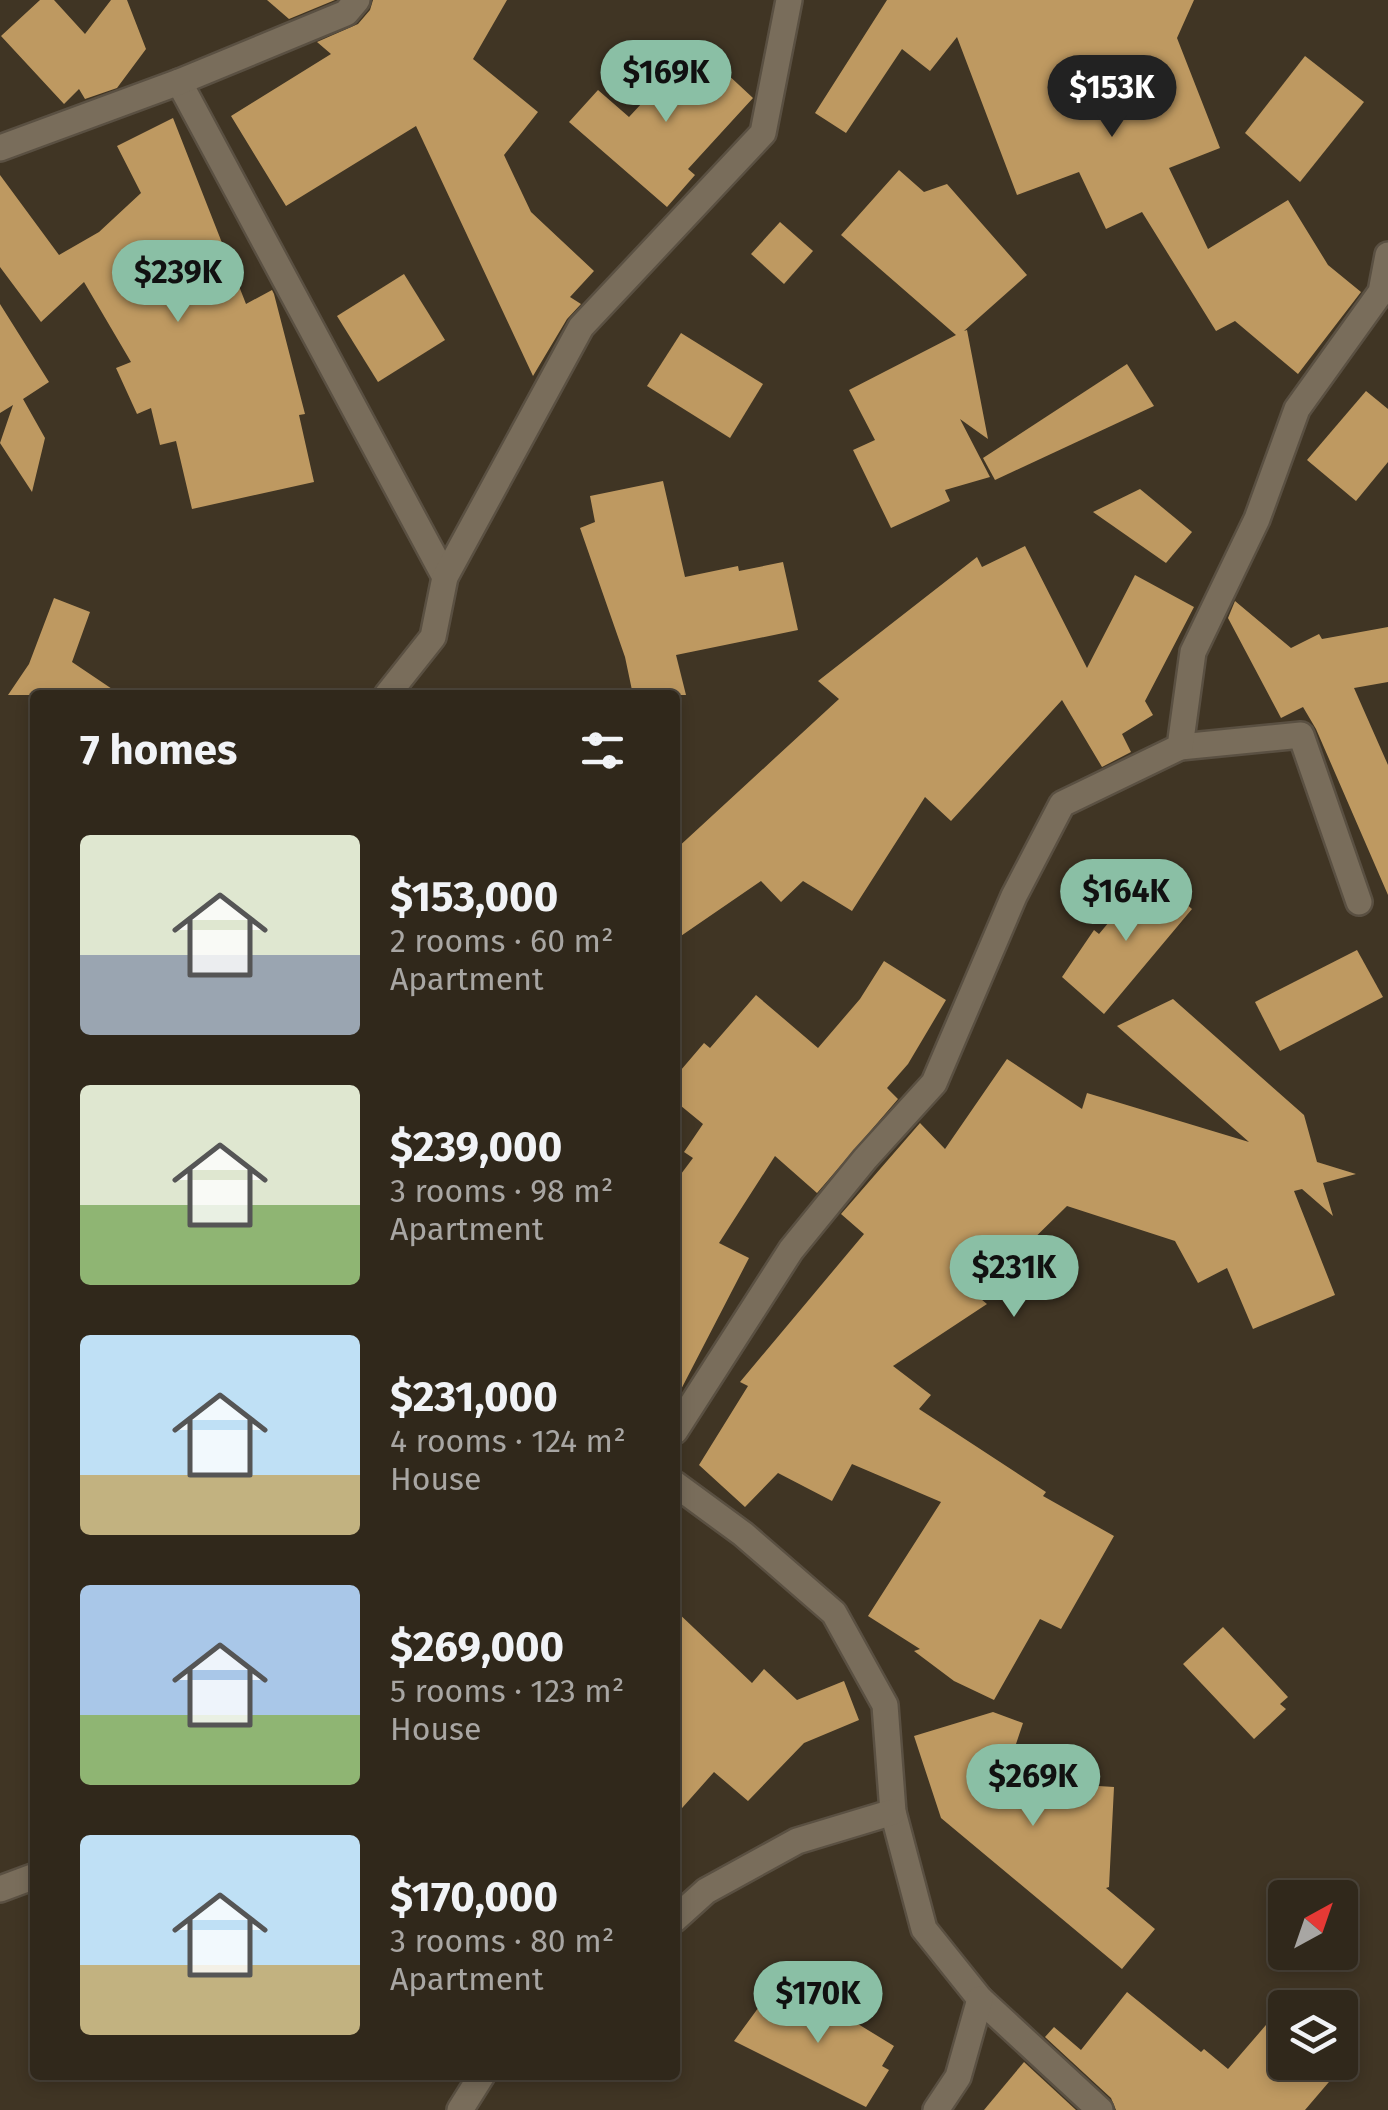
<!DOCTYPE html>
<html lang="en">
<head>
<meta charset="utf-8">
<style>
	body { margin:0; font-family:"Fira Sans",sans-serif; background:#3c3428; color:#f1f3f6; height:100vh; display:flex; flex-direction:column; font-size:38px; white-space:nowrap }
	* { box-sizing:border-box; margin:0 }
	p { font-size:32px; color:#a8a6a3 }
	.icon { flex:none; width:55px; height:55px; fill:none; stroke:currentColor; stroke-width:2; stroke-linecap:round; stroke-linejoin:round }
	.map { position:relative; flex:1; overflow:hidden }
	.side { position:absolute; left:30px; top:690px; width:650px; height:1390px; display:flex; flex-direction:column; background:#30281b; border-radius:10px; box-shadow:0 5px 15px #0003,0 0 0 2px #4b443a }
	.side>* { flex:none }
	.needle { width:65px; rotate:40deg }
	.controls { position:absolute; left:1268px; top:1880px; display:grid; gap:20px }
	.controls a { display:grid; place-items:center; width:90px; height:90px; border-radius:10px; background:#30281b; box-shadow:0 5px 15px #0003,0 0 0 2px #4b443a; font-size:50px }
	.price { position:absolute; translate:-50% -85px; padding:0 22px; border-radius:35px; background:#8abfa5; color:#111; font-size:32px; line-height:65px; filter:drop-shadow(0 2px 5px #0008) }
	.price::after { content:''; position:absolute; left:50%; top:60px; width:30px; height:22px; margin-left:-15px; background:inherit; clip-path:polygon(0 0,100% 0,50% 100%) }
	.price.current { background:#222; color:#fff }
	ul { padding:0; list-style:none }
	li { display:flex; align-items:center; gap:30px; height:250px; padding:0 50px }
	li span { display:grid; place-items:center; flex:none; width:280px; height:200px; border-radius:10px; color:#555 }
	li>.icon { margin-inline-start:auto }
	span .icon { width:120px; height:120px; fill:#fffc; stroke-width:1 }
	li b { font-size:42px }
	h2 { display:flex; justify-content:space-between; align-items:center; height:120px; padding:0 50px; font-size:42px }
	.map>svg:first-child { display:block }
	.building { fill:#be9961 }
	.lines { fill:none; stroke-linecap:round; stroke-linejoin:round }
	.minor-casing { stroke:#5a5042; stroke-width:30 }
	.minor { stroke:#796d5b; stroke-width:25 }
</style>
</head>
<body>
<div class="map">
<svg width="1388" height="2110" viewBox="0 0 1388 2110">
	<rect width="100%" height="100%" fill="#403524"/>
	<g class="building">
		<polygon points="40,0 54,0 85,34 111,0 127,0 146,49 117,88 85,99 79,89 64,104 1,36"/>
		<polygon points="267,0 335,0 289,19"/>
		<polygon points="373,0 507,0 473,59 538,112 504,155 531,212 594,271 570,297 581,304 567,319 533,376 416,126 286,206 231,116 331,54 317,42 358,24 370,10"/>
		<polygon points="887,0 1194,0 1177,38 1220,148 1169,168 1208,249 1288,200 1328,265 1361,292 1298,374 1235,321 1216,331 1142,212 1106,229 1079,172 1017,195 957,37 930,71 902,49 846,133 815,113"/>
		<polygon points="696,45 753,98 688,169 695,175 667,207 569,122 598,90 629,117"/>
		<polygon points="1305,56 1364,102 1300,182 1245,133"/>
		<polygon points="173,118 246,304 272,290 274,294 305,414 299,415 314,482 192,509 176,441 160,445 151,408 137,414 116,368 131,362 84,282 41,322 0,267 0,175 59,255 99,232 141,193 117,146"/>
		<polygon points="899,170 924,192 947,184 1027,275 964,331 967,330 988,439 960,419 990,477 945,490 950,501 891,528 853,450 875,440 849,390 956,335 841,235"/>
		<polygon points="780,222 813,251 784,284 751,254"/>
		<polygon points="404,274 445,340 378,382 337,316"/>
		<polygon points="0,304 49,382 23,399 45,438 32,492 0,443 13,405 0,413"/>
		<polygon points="681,333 763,384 730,438 647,386"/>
		<polygon points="1127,364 1154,406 995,480 983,458"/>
		<polygon points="1366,391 1388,409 1388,462 1356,501 1307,460"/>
		<polygon points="663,481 685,577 738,566 739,571 783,562 798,630 676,655 686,695 633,695 625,657 580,528 595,522 590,496"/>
		<polygon points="1140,489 1192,532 1166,563 1093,512"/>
		<polygon points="1025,546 1087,668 1135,575 1194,607 1145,701 1153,715 1122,734 1131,752 1102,767 1062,700 951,821 925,797 852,911 803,881 781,902 761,881 675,940 675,850 839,699 818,681 977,557 982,567"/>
		<polygon points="54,598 90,612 72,662 121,695 8,695 29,664"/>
		<polygon points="1235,601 1291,648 1319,634 1322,639 1388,627 1388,682 1354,688 1388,765 1388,895 1316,729 1303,707 1281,718 1228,618"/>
		<polygon points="1150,873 1192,909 1104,1014 1062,977 1094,930 1099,934"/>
		<polygon points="1357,950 1383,997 1280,1051 1255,1002"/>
		<polygon points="884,961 946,1000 908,1064 887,1088 898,1099 817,1193 775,1156 719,1243 749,1258 675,1401 675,1182 693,1158 684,1152 703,1124 675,1101 675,1077 704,1043 710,1048 756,995 818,1048 860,999"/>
		<polygon points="1173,999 1304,1115 1317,1162 1356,1174 1323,1183 1333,1216 1302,1189 1294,1191 1335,1295 1253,1329 1227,1268 1198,1283 1175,1241 1067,1206 976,1295 987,1304 893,1366 931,1395 919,1409 1046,1492 1043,1496 1114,1536 1061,1629 1040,1619 994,1700 954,1681 914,1651 920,1649 868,1616 941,1502 852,1464 832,1501 778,1473 745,1507 699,1465 748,1386 740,1382 864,1234 841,1214 920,1123 945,1149 1007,1059 1082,1109 1087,1093 1249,1142 1117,1026"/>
		<polygon points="675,1610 752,1683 764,1669 797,1700 844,1681 859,1720 804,1743 748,1801 714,1772 675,1816"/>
		<polygon points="1223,1627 1288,1697 1280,1704 1286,1709 1254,1739 1183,1664"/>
		<polygon points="993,1712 1023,1723 1004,1780 1114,1787 1109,1887 1106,1888 1155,1929 1122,1969 941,1818 914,1736"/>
		<polygon points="775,1985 818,2016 827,2005 894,2046 882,2066 889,2070 866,2107 734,2041"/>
		<polygon points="1127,1992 1201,2052 1204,2049 1228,2069 1285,2003 1285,2062 1346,2062 1305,2110 1116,2110 1111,2098 1045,2037 1054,2027 1081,2050"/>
		<polygon points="1024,2062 1076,2110 984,2110"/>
	</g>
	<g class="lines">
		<defs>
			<g id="minor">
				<polyline points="179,82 445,577"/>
				<polyline points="0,148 179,82 346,13 357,0"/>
				<polyline points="387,695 433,637 445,577 581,327 763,133 789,0"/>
				<polyline points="1180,747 1301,735 1359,902"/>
				<polyline points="675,1431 791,1250 865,1159 934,1083 1014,896 1062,804 1180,747 1193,652 1257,519 1297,409 1381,292 1388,255"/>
				<polyline points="675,1484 743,1534 834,1613 885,1705 893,1812 924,1929 980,1999 1100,2110"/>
				<polyline points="0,1889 35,1876"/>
				<polyline points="675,1919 706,1891 797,1841 893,1812"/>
				<polyline points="460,2110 482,2075"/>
				<polyline points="936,2110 958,2077 980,1999"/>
			</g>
		</defs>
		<use href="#minor" class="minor-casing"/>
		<use href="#minor" class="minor"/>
	</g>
</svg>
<div class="controls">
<a><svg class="needle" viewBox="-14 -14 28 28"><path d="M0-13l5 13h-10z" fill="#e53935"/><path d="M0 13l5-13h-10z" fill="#a8a6a3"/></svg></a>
<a><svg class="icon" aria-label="layers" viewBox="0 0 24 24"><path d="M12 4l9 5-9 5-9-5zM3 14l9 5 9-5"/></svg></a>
</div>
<b class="price" style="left:666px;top:125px">$169K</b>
<b class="price current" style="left:1112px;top:140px">$153K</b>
<b class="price" style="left:178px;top:325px">$239K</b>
<b class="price" style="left:1126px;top:944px">$164K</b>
<b class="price" style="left:1014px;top:1320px">$231K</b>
<b class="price" style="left:1033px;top:1829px">$269K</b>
<b class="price" style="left:818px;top:2046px">$170K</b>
<section class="side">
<h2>7 homes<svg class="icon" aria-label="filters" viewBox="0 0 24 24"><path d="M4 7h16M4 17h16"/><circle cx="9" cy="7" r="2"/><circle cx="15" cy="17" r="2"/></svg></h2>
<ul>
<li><span style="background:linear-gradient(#dfe7d0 60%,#9aa5b1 0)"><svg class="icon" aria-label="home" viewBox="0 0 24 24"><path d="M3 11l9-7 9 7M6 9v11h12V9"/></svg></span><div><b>$153,000</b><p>2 rooms · 60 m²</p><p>Apartment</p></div></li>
<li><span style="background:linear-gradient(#dfe7d0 60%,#8fb573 0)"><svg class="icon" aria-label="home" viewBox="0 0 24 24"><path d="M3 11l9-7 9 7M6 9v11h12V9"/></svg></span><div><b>$239,000</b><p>3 rooms · 98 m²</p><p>Apartment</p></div></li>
<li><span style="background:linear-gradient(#bfe0f5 70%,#c2b280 0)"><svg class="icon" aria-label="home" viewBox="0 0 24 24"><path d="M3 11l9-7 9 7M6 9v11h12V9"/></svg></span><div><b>$231,000</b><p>4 rooms · 124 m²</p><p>House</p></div></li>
<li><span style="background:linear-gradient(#a9c7e8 65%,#8fb573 0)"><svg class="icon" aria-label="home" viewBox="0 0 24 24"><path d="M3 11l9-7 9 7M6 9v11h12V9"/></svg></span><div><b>$269,000</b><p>5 rooms · 123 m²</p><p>House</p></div></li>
<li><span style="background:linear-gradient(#bfe0f5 65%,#c2b280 0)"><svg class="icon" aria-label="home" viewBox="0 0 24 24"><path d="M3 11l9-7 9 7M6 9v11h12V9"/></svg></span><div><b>$170,000</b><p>3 rooms · 80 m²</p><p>Apartment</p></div></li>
</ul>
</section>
</div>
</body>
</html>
